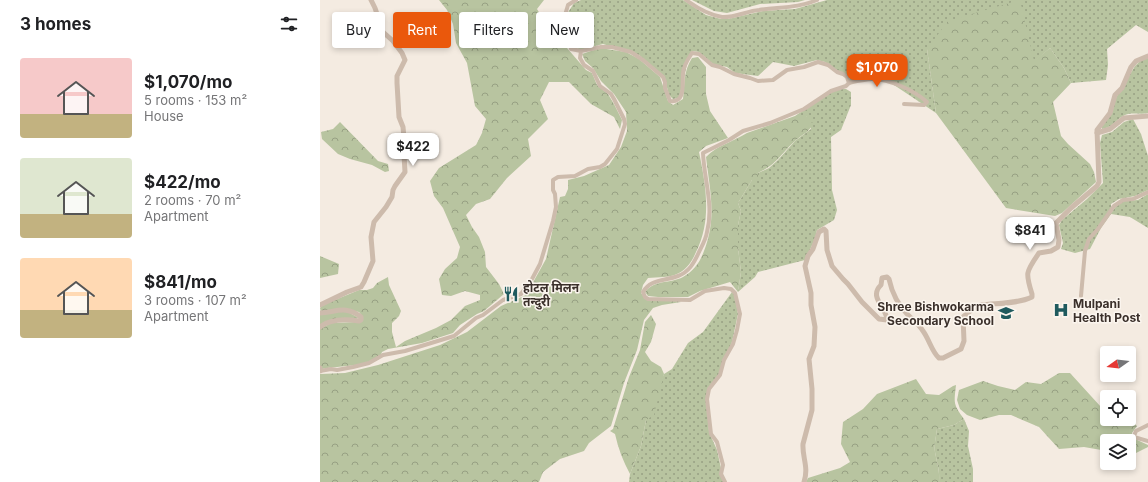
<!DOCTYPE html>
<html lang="en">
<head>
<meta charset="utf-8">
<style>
	body { margin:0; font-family:Inter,"Noto Sans Devanagari",sans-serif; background:#f2f2f2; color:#202124; height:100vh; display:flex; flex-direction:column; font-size:15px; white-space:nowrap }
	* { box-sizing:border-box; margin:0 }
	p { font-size:13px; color:#757577 }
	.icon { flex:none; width:22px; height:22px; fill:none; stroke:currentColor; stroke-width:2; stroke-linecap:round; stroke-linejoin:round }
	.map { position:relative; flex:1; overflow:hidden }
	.drawer { display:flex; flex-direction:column; background:#fff; width:320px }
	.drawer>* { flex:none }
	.banner { position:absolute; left:12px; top:12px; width:380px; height:36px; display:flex; gap:8px }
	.needle { width:26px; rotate:256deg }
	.controls { position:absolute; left:780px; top:346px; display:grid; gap:8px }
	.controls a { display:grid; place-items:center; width:36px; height:36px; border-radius:4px; background:#fff; box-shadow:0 2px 6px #0003; font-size:20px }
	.price { position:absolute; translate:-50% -34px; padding:0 9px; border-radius:8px; background:#fff; color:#222; font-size:13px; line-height:26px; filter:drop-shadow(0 1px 2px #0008) }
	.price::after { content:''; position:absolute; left:50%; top:24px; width:12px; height:9px; margin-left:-6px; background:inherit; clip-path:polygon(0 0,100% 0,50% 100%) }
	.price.current { background:#ea580c; color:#fff }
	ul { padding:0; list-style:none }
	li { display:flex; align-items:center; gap:12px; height:100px; padding:0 20px }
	li span { display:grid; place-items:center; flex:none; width:112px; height:80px; border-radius:4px; color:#555 }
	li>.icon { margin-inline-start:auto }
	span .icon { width:48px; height:48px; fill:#fffc; stroke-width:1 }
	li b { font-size:17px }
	h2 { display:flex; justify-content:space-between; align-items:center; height:48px; padding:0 20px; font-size:17px }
	.chip { padding:0 14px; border-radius:4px; background:#fff; box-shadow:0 2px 6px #0003; font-size:14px; line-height:36px }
	.chip.current { background:#ea580c; color:#fff }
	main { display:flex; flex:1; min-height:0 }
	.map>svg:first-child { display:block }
	.green { fill:url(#green-dots) }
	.forest { fill:url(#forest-crowns) }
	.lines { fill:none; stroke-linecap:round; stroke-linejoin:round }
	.minor { stroke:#cdbbac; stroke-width:4 }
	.tertiary { stroke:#cdbbac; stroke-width:5 }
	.labels { text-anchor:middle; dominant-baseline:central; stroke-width:3; stroke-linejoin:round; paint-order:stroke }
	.poi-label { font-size:12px; font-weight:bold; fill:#3b302b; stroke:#fbf5ee; text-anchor:start }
</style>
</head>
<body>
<main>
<section class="drawer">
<h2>3 homes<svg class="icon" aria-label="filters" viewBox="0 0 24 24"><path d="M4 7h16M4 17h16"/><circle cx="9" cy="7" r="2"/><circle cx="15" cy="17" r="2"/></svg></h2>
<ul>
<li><span style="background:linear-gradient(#f6c9c9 70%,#c2b280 0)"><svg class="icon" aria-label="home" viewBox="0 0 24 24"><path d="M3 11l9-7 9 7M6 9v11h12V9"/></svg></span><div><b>$1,070/mo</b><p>5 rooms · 153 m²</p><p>House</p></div></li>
<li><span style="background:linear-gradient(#dfe7d0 70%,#c2b280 0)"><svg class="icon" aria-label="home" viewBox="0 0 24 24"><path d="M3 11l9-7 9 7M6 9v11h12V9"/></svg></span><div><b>$422/mo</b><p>2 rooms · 70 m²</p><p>Apartment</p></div></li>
<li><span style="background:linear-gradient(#ffd9b3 65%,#c2b280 0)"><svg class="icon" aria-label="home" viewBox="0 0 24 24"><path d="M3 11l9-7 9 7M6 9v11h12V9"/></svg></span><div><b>$841/mo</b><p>3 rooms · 107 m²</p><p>Apartment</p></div></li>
</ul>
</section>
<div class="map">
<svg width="828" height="482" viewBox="0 0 828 482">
	<defs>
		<pattern id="green-dots" width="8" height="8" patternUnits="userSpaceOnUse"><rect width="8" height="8" fill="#b8c4a0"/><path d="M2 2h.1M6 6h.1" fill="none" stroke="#97a083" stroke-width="1.8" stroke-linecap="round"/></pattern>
		<pattern id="forest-crowns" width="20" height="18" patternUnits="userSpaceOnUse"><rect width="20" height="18" fill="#b8c4a0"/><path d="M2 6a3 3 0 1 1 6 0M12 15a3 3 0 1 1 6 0" fill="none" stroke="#97a083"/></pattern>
	</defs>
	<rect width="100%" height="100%" fill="#f4ebe1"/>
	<g class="green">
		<polygon points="261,0 363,0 386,15 401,19 408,19 443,11 475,9 507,0 828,0 828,32 816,25 787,49 788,65 786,80 751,83 744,68 730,48 714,62 607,49 616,113 565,79 530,81 529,76 513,68 505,62 497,60 474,66 453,62 438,76 415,73 407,67 393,64 379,52 372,51 369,56 359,98 353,99 349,95 344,76 319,55 283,44 264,49 259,49 253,47 247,14 254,3"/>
		<polygon points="372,0 485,0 478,2 440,4 407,13 394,11"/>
		<path d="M828,58V113C821,115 812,112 805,115C796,119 792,128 782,129V127L794,101L815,66L821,60Z"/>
		<polygon points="518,89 526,89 531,92 531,105 521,130 511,137 512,190 517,210 514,220 497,230 495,239 485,260 438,272 435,277 418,292 421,272 418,248 418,225 421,211 418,203 432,180 438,173 449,168 458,160 475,141 491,129 486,116 475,116 509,93"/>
		<polygon points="813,119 821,134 828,156 828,190 815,196 799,199 791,204 791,213 797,205 804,201 818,200 828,194 828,228 810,217 791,214 781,228 770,249 755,253 741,249 743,243 739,225 742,220 767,199 783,183 780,143 782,135 792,132 804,122"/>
		<polygon points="412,292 415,296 418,314 412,342 398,376 387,393 389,432 397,450 404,482 309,482 310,474 321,446 326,420 344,374 352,369 368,343 383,332"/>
		<path d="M644,419L649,431L648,446L653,469V482H619C620,471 617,463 615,452C614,444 616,437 617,429L634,425Z"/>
	</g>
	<g class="forest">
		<path d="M119,0H224L217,9L225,22L237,24L244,34L247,48L266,70L272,73L277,85L288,94L294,104L302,120L300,129L294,117L271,104L249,82H229L220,100L228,119L208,139L211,156L187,178L170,199L156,204L146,215L152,227L159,237L165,252L166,267L179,284L184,294L164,311L157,314L140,325L133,333L102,343L68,349L62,352C61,354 61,356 60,358C53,366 14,366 2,369L0,366V329L11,323L37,322L42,316L39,312L34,311L1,312L0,308L3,305L39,290H47L53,288L57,283L68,277L69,285L81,311L79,316L72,323V332L76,347L85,341L116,328L131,320L145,306L160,300V295L145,291L131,296L122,295L119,279L125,269L137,258L140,247L123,208L114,196L110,181L119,168L156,145L162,133L166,119L155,106L147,63L136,43L133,24L127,10Z"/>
		<polygon points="700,0 714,61 730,48 744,68 751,83 733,102 741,136 748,144 770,164 774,172 776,182 742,213 735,216 686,208 616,113 607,49 628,21"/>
		<path d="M280,48L306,52L319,59L340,77L348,101L353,105L363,99C365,84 363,72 372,58L378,57L386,67V94L390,111L408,138L386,146L379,152C386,186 392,220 376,252C372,261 368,268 359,273C351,278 337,277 328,278L323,285L321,293L326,299L359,301L361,302L342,305L333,308L324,320L317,350L304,383L291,426L269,443L264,451L240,459L223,472L219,482H0V374L25,373L58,365L120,345L147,332L181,306L206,295L226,259L240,197L245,196L248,189V180L264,176L289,165L301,147L307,131L306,112L294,94L281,81L273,68L265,61L262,54Z"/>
		<path d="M475,116H486L493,123C490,132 483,134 476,140C461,153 459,163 438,173V180H432L418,203L421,211L418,225V248L421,272L418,292L410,282L380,291L368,297H338L328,296L325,292C335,279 350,284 363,277C374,271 380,262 384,251C397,218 390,191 386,157C397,145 413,142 427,133Z"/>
		<polygon points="20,122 58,161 68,164 69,171 65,172 52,165 30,159 18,154 2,139 1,132 13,129"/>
		<polygon points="0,256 19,264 18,274 0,278"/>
		<polygon points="24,310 39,318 0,325 0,314"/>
		<path d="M331,315L336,324L331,342L325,352L331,361L341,367L344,374L334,415L326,420L321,446L310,474C303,461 298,448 295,434L290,431L293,429L309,377L320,350L325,322Z"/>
		<polygon points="739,373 750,373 781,407 787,409 787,419 809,418 817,426 812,433 813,438 828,445 828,447 816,453 809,453 809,441 787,441 787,451 764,447 739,449 719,427 691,415 679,415 660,420 647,415 640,409 637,400 639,390 663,381 678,386 695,390 706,382 721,384"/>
		<path d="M596,379L606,394L619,395L633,386L636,385C634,403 633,404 644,419L634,425L617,429C616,437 614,445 615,452C617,463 620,471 619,482H486L488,478L520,468L530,462L521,444L523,422L543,409L557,394Z"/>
	</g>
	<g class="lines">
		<g class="minor">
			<polyline points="256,0 248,5 245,15 249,32 251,49 261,51"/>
			<path d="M366,0C377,8 389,15 402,17C414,18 427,11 439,10C459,7 479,8 497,0"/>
			<path d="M529,83C536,81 544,80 551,79C568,78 595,91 607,102L604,105L584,104"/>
			<polyline points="761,296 765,251 769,239 778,229 794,206 803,200 813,199 828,192"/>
			<path d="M0,371L11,369L17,370L33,367L49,363L63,355L85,351L134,336L156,318L163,315L183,300L201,294L212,279L220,264L233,221L236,207L235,194L233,190V180L238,177L255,176L268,169L280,167L285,164L297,149L305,124L304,119L294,99L291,94L280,86L273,71L264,65L260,58L261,51L281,47H292L311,52L323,60L343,77L345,82V88L350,101C366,103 362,84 363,74C363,66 368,59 372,53L379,54L392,65L400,67L414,74L430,78L438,81L453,80L467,70L484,67L498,62L508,65L517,72L523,74L527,77L529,83L526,86L511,91L484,109L450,123L423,131L409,140L383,153C384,179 394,206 387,232C386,239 382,246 379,252C374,263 369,272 358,276C345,281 330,279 323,292L325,297L328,299L370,300L385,291L404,288L411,289L415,293L420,314L417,330L413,344L404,360L400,375L389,389L387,399L391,434L397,442L403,465L401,474L405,482"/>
			<polyline points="828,425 816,431 814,436 814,437 828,441"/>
		</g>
		<g class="tertiary">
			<polyline points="777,133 790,129 804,118 828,116"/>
			<polyline points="0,305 27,292 41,287 44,282 53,261 51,237 54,222 66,207 72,197 73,190 75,186 85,172 84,155 84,138 83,127 79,117 77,83 77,76 85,60 82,53 73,41 63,32 55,8 51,0"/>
			<path d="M0,313C16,312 26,305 41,317V320L39,321C26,319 10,319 0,327"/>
			<polyline points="0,368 0,371"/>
			<path d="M484,482C489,467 482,457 483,444L492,410V389L489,359L494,346L495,327L491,305V293L485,266L488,256L493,249L499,232L504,229L506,231L507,250L512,266L523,279L528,284L542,302L559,319L567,320C567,308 548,297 561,285L562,278L567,277L569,279C572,293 578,305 588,315C594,321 599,324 603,331C609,339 612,352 619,358H623L641,349L644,341L643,317C648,313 654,306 661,305C676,303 698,304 712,297V294C705,272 706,272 719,253L731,251L738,247L739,240L736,223L751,208L777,186L779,182L777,130L790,113L795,95L802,88L811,67L816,61L828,56"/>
		</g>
	</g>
	<defs>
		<symbol id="restaurant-bare" viewBox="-9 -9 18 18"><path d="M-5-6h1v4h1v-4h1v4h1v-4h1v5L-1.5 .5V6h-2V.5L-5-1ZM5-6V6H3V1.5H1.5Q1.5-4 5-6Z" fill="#1f5a5e" stroke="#fbf5ee" stroke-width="2.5" paint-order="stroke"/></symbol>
		<symbol id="hospital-bare" viewBox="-9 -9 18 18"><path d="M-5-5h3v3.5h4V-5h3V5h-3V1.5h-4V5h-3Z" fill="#1f5a5e" stroke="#fbf5ee" stroke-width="2.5" paint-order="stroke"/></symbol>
		<symbol id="school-bare" viewBox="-9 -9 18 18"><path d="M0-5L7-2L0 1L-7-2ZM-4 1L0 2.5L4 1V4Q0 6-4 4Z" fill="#1f5a5e" stroke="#fbf5ee" stroke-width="2.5" paint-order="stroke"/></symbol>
	</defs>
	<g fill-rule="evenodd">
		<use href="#restaurant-bare" x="180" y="283" width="22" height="22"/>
		<use href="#hospital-bare" x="730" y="299" width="22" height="22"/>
		<use href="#school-bare" x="675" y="302" width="22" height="22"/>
	</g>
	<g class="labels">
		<g class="poi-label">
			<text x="203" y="287">होटल मिलन<tspan x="203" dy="14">तन्दुरी</tspan></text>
			<text x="753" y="303">Mulpani<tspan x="753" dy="14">Health Post</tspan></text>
			<text x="674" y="306" text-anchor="end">Shree Bishwokarma<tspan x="674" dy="14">Secondary School</tspan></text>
		</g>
	</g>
</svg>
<div class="controls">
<a><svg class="needle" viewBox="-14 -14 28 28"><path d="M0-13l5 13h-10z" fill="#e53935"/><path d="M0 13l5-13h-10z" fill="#757577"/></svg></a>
<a><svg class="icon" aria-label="locate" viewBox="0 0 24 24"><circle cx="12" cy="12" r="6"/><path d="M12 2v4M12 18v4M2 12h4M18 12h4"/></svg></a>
<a><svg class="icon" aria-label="layers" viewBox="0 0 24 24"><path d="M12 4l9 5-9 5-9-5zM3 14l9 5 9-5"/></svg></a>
</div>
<b class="price current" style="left:557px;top:88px">$1,070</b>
<b class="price" style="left:93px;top:167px">$422</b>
<b class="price" style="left:710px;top:251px">$841</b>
<div class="banner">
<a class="chip">Buy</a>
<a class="chip current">Rent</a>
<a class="chip">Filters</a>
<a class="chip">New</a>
</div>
</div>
</main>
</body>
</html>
